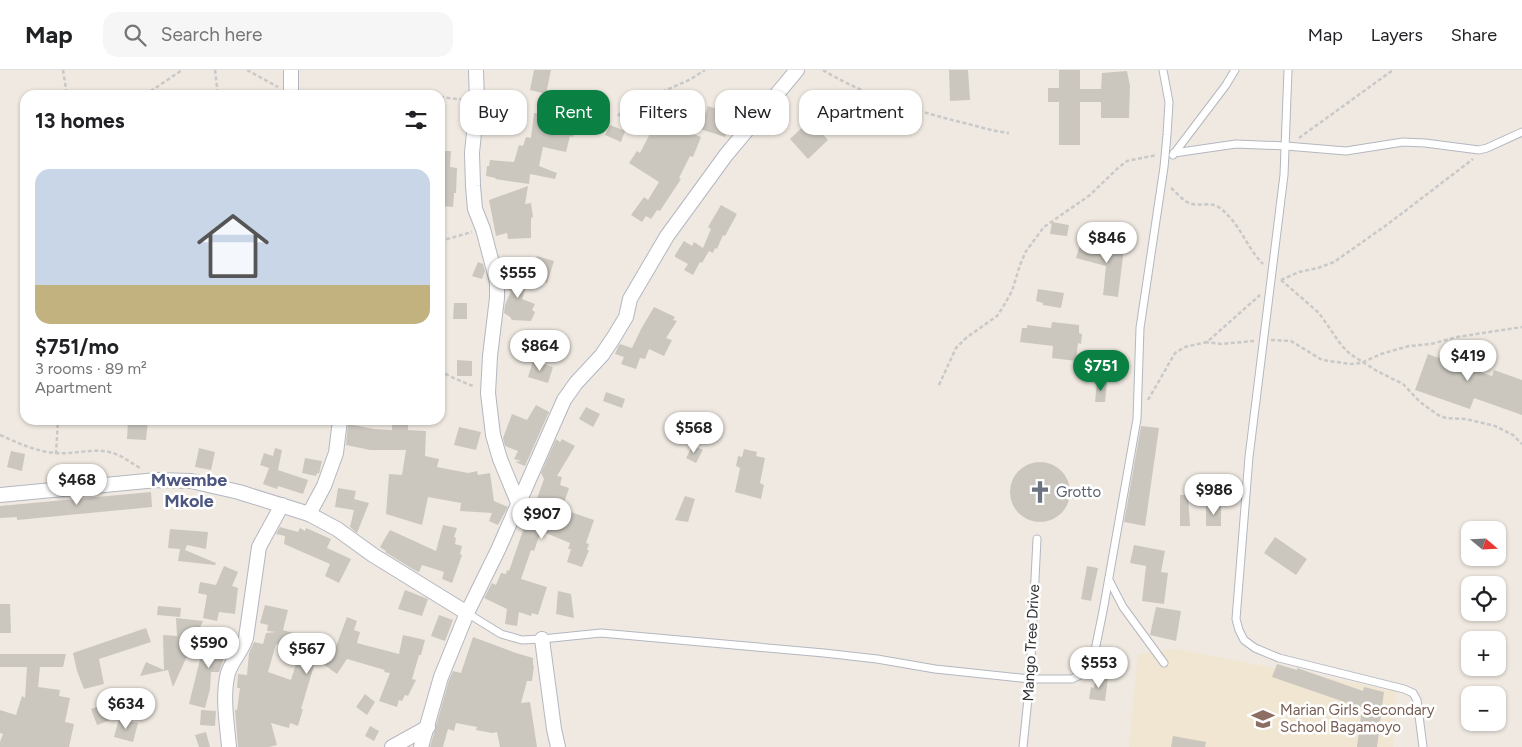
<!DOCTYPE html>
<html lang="en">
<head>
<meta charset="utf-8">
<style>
	body { margin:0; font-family:Figtree,sans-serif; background:#f6f6f6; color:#202124; height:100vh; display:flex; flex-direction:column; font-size:19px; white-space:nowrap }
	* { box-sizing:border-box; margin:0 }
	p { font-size:16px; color:#757577 }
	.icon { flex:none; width:28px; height:28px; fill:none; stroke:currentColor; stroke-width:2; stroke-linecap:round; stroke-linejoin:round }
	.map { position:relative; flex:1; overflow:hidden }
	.details { position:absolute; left:20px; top:20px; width:425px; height:335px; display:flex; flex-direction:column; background:#fff; border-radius:15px; box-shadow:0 1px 4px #0004 }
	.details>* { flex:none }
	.guide { position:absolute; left:460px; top:20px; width:475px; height:45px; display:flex; gap:10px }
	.needle { width:32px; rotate:109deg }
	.buttons { position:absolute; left:1461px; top:451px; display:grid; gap:10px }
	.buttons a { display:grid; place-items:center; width:45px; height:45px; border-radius:10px; background:#fff; box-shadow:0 1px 4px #0004; font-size:25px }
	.price { position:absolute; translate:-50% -42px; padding:0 11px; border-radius:18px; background:#fff; color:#222; font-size:16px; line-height:32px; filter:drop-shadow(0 1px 2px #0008) }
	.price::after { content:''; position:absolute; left:50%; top:30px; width:15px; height:11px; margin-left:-8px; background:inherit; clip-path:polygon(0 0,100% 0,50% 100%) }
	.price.active { background:#0b8043; color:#fff }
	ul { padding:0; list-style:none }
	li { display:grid; align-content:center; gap:10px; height:265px; padding:0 15px }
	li+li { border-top:1px solid #e0e0e0 }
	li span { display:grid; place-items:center; height:155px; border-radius:15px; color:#555 }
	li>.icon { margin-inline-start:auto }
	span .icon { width:90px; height:90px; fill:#fffc; stroke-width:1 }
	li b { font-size:21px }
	h2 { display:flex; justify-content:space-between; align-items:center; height:60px; padding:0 15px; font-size:21px }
	.pill { padding:0 18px; border-radius:15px; background:#fff; box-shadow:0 1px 4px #0004; font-size:18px; line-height:45px }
	.pill.active { background:#0b8043; color:#fff }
	header { display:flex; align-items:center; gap:30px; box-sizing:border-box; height:70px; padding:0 25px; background:#fff; border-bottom:1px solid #e0e0e0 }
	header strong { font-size:24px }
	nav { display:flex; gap:28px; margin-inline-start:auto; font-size:18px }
	.search { width:350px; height:45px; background:#f6f6f6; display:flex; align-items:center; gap:12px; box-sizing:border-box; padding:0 18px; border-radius:15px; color:#757577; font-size:19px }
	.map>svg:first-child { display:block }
	.education { fill:#f0e6d1 }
	.building { fill:#cbc7bf; fill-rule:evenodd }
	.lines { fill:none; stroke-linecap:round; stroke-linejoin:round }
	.lane-casing { stroke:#b4b7c1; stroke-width:9 }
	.street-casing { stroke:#b4b7c1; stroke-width:16 }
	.path { stroke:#c9c9c9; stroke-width:2.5; stroke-dasharray:4 2.5; stroke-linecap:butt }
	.lane { stroke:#fff; stroke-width:7 }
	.street { stroke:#fff; stroke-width:14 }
	.labels { text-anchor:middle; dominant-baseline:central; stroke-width:5; stroke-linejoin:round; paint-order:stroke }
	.worship-label { font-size:15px; fill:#5b616d; stroke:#fff; text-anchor:start }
	.street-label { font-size:15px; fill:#2e2e2e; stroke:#fff }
	.education-label { font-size:15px; fill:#785e54; stroke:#fff; text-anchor:start }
	.quarter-label { font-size:18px; font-weight:bold; fill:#4d5680; stroke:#fff }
</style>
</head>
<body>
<header>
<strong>Map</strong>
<div class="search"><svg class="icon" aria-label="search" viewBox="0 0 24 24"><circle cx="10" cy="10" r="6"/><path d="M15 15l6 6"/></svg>Search here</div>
<nav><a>Map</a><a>Layers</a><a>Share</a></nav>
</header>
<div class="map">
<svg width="1522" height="677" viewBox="0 0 1522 677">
	<rect width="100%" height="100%" fill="#efe9e1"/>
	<polygon class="education" points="1176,579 1396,621 1393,677 1129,677 1138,584"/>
	<g class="building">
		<polygon points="534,0 551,0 546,24 530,20"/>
		<polygon points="949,0 968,0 970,30 950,31"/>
		<polygon points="1059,0 1080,0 1080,19 1101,19 1102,3 1127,1 1130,16 1129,48 1101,48 1101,32 1080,32 1080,75 1059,75 1059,32 1048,32 1048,18 1059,18"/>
		<polygon points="718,35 734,40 725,67 697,58 702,44 705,45 708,36 717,39"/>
		<polygon points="534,43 552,45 577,52 573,67 570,66 566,82 543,77 539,96 557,103 555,109 530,104 529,114 495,109 496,108 486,106 487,96 489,96 490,90 514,92 519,75 523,76 526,67 531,68"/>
		<polygon points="810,50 828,70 808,89 790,69"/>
		<polygon points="660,51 701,67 693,87 690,86 679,108 681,109 660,141 657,140 651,149 646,146 642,152 631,145 644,127 648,130 659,112 629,93 637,81 640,83 656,52 660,53"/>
		<polygon points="610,55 625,61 621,72 605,65"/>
		<polygon points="440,81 451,81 450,97 457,98 456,123 454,123 453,137 440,136"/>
		<polygon points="528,116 525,134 531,133 533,147 531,148 531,168 508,169 507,163 496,166 489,130"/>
		<polygon points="721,135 737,144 725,166 723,165 717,179 715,178 713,183 709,181 702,193 700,192 693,205 684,200 688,194 675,187 675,185 684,171 692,176 694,172 703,178 711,159 708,157"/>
		<polygon points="1052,152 1069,155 1067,166 1050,164"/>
		<polygon points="1109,168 1125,170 1118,227 1103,225 1106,196 1076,188 1080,175 1108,182"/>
		<polygon points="537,186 554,191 547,213 530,207"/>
		<polygon points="478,192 483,194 485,201 482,209 472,206"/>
		<polygon points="511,202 529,208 522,229 535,234 532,240 535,242 531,251 512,250 510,247 504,243 505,235 511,221 506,219 506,216"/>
		<polygon points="1038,219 1064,223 1061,238 1043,235 1043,233 1036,231"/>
		<polygon points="454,233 467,233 467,249 453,249"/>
		<polygon points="654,237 673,246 675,247 673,250 677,251 666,268 672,270 664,286 649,279 645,289 640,288 636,299 621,294 624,287 615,284 618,277 620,274 632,278 641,259"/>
		<polygon points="1052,252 1079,255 1079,263 1082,264 1081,274 1078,273 1076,291 1052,288 1053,276 1020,272 1022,258 1027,258 1027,255 1051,258"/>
		<polygon points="1443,275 1449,277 1450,275 1471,282 1466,297 1492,306 1494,300 1522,310 1522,345 1474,328 1470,339 1415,320 1428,284 1438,288"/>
		<polygon points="457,290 472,291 472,306 457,306"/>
		<polygon points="533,291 553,297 548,313 528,307"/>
		<polygon points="1097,311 1107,312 1105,332 1095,332"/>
		<polygon points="606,322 625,329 622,338 603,331"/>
		<polygon points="536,335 549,342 525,396 515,392 521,391 514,389 518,381 505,376 503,368 512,344 527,350"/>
		<polygon points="586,337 600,344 593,357 579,349"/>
		<polygon points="128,350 148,350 146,370 127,369"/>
		<polygon points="392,352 408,353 408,360 426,361 425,386 439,389 437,397 468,403 477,401 478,405 490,403 494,431 508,437 498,455 489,451 492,443 460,441 461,433 428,427 422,455 386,444 389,404 402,405 406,380 370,380 346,375 348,354 374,359 392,360"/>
		<polygon points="1141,356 1159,358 1145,456 1124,452"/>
		<polygon points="459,357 481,362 476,380 454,375"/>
		<polygon points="556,369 560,372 562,369 575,376 557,406 562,407 560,415 569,418 562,439 594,450 586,473 589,474 587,480 589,480 582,497 567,492 571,479 568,479 570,473 541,461 534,481 531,480 521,509 547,517 538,545 532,543 531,546 519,542 517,556 505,554 507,539 484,528 492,513 496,515 501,503 506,504 507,500 509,501 525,455 520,452 528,436 532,438 535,430 536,431 544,409 541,403"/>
		<polygon points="693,375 703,380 696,393 686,388"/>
		<polygon points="199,378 215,382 211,400 195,397"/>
		<polygon points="275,378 282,380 278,400 308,410 303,424 278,416 277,419 263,414 269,398 260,395 264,383 273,386"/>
		<polygon points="744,379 757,382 756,386 765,388 760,413 764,415 761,429 735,422 740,398 736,396 738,386 742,387"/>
		<polygon points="11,381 25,384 22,401 7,397"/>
		<polygon points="305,388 322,391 319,404 317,403 316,406 302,403"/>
		<circle cx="1040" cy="422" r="30"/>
		<polygon points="338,418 356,421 354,429 369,433 357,463 350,457 354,440 335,437"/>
		<polygon points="151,422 152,437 17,450 17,447 0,448 0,436"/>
		<polygon points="1180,425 1188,425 1190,456 1180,456"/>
		<polygon points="685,426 695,429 688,452 675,450"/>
		<rect x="1206" y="435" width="15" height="21"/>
		<polygon points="443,455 457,458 454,467 456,468 455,474 462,476 460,484 462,485 452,513 442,509 444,502 422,495 419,502 416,501 385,482 386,481 380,477 390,460 436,481"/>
		<polygon points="280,457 298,462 300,458 305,461 306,458 331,469 327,478 351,489 339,513 325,506 330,494 284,474 285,466 276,464"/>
		<polygon points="170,459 208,462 206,479 187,475 185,480 216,493 215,495 178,491 180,479 168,478"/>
		<polygon points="1275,467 1307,489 1296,505 1264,483"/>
		<polygon points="1134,475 1165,481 1161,502 1168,503 1164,534 1142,531 1146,496 1130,493"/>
		<polygon points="224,496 238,502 232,516 238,518 235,544 219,542 217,551 203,548 207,525 198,523 200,512 216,515"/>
		<polygon points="1087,496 1098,498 1091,531 1081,529"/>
		<polygon points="405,520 428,529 422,546 398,539"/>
		<polygon points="558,521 571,524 574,548 556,544"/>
		<polygon points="0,534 10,534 11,563 0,563"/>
		<path d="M265,535L288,540L283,560L297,564L296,568L321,576L322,574L335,579L347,547L357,551L354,560L360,562L357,573L372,577L399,584L403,565L425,570L421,585H419L412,609L416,610L408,626L405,625L402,631L399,630L397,637L379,631L390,603L384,602L385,600L347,589L337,604L316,589L301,639H303L298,656L290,653L289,658L271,653L277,675L269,677H238L235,640H237L240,618H237L238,604L247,605L249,583L254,572L263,574L266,563L276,562L267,561L268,555L260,553ZM276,574L300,581L291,610L268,602Z"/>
		<polygon points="158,536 181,538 180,547 157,545"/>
		<polygon points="1156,537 1181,541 1176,571 1150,565"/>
		<polygon points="439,545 453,550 445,571 431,566"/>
		<polygon points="176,548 203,551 173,617 168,600 140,606 146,592 164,600 163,565 177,566"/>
		<polygon points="146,558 151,572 99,589 104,614 84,619 77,601 73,583"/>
		<polygon points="237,567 231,579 224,577 223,591 219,602 211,602 210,619 205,638 189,634 204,573 201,572 201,571"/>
		<polygon points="473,567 516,583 533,588 533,595 534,596 532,611 527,611 521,633 530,632 537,677 500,677 497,662 492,663 476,660 477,657 456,653 454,661 448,659 443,677 430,677 449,610 453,601 461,603"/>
		<polygon points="0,584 66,584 63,597 40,597 38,617 60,620 59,626 70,628 65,652 74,654 69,677 0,677 0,672 3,664 0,663 0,640 16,645 22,626 25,628 27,597 0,597"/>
		<polygon points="1277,594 1297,600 1297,598 1363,621 1364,617 1384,622 1377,677 1357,677 1362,638 1272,607"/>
		<polygon points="1096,606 1108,608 1105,631 1089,629 1091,617 1094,618"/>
		<polygon points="365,624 375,632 367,645 356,637"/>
		<polygon points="126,626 119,647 97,655 91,639"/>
		<polygon points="201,640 216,641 215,656 200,655"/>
		<polygon points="119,649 138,653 133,672 114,667"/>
		<polygon points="370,656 379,661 374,671 365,666"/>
		<polygon points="206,662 210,677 199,677 195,665"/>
		<polygon points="1173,666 1206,672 1205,677 1171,677"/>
	</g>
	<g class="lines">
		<defs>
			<g id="lane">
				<polyline points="1288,0 1284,105 1249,387 1236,549 1239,560 1244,570 1255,578 1279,588 1404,619 1413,623 1417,630 1423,677"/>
				<polyline points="1174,83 1236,74 1286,76 1346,81 1403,72 1425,73 1479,80 1487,78 1522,62"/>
				<polyline points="1173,85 1226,15 1235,0"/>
				<polyline points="1109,510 1123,537 1164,593"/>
				<polyline points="467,543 501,564 522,570 542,569 601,563 824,583 877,589 935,599 1030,609 1072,609 1086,602 1093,590 1103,541 1137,349 1140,258 1164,97 1167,65 1169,32 1163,0"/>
				<polyline points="1023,677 1030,609 1037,469"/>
			</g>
			<g id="street">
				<polyline points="476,0 477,32 472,83 473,116 475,139 483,159 497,212 497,228 490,286 488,323 493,365 500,389 519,435"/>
				<polyline points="291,25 291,0"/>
				<polyline points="0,425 157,410 191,411 239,422 309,444 337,459 373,485 467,543"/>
				<polyline points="309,444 324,416 336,383 340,350"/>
				<polyline points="542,569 554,659 558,677"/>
				<path d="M229,677C227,653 222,626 228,603C232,590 242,581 246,568L259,477L282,435"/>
				<polyline points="392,677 428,657"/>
				<polyline points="421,677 441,607 467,543 498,480 564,330 576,313 602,285 614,267 626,247 630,229 667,166 726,85 797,0"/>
			</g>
		</defs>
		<use href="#lane" class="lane-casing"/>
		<use href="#street" class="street-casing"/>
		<g class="path">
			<polyline points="63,0 67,25"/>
			<polyline points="215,0 218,25"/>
			<polyline points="247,0 278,17"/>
			<path d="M823,0C864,25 910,39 956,51C974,55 991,61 1009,63"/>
			<polyline points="145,25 182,0"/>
			<polyline points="440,27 465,30"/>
			<polyline points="618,46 623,40 644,25 664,21 689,10 705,0"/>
			<polyline points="1299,68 1393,0"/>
			<path d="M1171,118C1177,123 1182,130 1189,133C1199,137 1211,131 1220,138C1240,153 1246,177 1263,194"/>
			<polyline points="440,171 472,162"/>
			<polyline points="1281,210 1319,243 1342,276 1350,284 1377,301 1403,314 1420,332 1438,345 1446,348 1466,349 1495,356 1513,365 1522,374"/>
			<polyline points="1281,210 1299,202 1318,198 1334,192 1388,154 1473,89"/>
			<polyline points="1271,270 1291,271 1322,290 1351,294 1361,293 1381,284 1409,276 1431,274 1457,267 1522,257"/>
			<polyline points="1205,272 1221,274 1254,271"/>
			<polyline points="440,300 449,306 475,317"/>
			<polyline points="939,315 956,278 966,268 997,246 1003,237 1012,221 1020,195 1026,181 1044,157 1090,125 1118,98 1127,91 1157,85"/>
			<polyline points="1148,330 1175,283 1185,277 1207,272 1260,225"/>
			<path d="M0,365C18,373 35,381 55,383C74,385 94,377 113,383C123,386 131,393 140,398"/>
			<polyline points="56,384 58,350"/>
		</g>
		<use href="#lane" class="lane"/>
		<use href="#street" class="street"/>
	</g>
	<defs>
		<symbol id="church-bare" viewBox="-9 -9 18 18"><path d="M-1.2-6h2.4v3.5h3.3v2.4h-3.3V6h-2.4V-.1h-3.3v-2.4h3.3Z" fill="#6b7280" stroke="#fff" stroke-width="2.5" paint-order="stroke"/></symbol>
		<symbol id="school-bare" viewBox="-9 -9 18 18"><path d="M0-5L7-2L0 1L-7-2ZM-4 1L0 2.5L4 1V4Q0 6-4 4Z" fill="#8d6e63" stroke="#fff" stroke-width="2.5" paint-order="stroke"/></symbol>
	</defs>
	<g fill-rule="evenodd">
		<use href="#church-bare" x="1024" y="406" width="32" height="32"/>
		<use href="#school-bare" x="1247" y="633" width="32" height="32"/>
	</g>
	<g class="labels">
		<g class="worship-label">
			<text x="1056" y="422">Grotto</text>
		</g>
		<g class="street-label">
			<text transform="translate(1031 573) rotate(-87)">Mango Tree Drive</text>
		</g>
		<g class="education-label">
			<text x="1280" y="640">Marian Girls Secondary<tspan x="1280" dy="17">School Bagamoyo</tspan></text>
		</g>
		<g class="quarter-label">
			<text x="189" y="410">Mwembe<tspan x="189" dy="21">Mkole</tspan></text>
		</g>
	</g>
</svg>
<div class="buttons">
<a><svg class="needle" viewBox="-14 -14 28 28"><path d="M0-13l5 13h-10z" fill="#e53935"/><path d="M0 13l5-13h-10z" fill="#757577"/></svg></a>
<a><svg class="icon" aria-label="locate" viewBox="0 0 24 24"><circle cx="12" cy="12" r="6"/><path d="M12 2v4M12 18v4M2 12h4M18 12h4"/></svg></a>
<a>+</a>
<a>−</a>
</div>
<b class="price" style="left:1107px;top:194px">$846</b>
<b class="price" style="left:518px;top:229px">$555</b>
<b class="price" style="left:540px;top:302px">$864</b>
<b class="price" style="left:1468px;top:312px">$419</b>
<b class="price active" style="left:1101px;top:322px">$751</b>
<b class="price" style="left:694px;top:384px">$568</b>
<b class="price" style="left:77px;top:436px">$468</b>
<b class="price" style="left:1214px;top:446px">$986</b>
<b class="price" style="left:542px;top:470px">$907</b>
<b class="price" style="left:209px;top:599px">$590</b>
<b class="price" style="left:307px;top:605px">$567</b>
<b class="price" style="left:1099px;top:619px">$553</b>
<b class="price" style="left:126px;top:660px">$634</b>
<div class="guide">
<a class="pill">Buy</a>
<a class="pill active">Rent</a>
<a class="pill">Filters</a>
<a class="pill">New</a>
<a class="pill">Apartment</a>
</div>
<section class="details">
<h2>13 homes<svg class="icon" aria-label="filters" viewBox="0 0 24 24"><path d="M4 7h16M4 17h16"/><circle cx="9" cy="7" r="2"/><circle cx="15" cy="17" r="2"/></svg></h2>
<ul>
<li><span style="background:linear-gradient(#c9d6e8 75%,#c2b280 0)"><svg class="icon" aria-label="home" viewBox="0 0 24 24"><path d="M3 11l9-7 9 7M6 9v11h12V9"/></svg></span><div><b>$751/mo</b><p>3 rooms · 89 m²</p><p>Apartment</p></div></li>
</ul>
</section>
</div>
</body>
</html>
